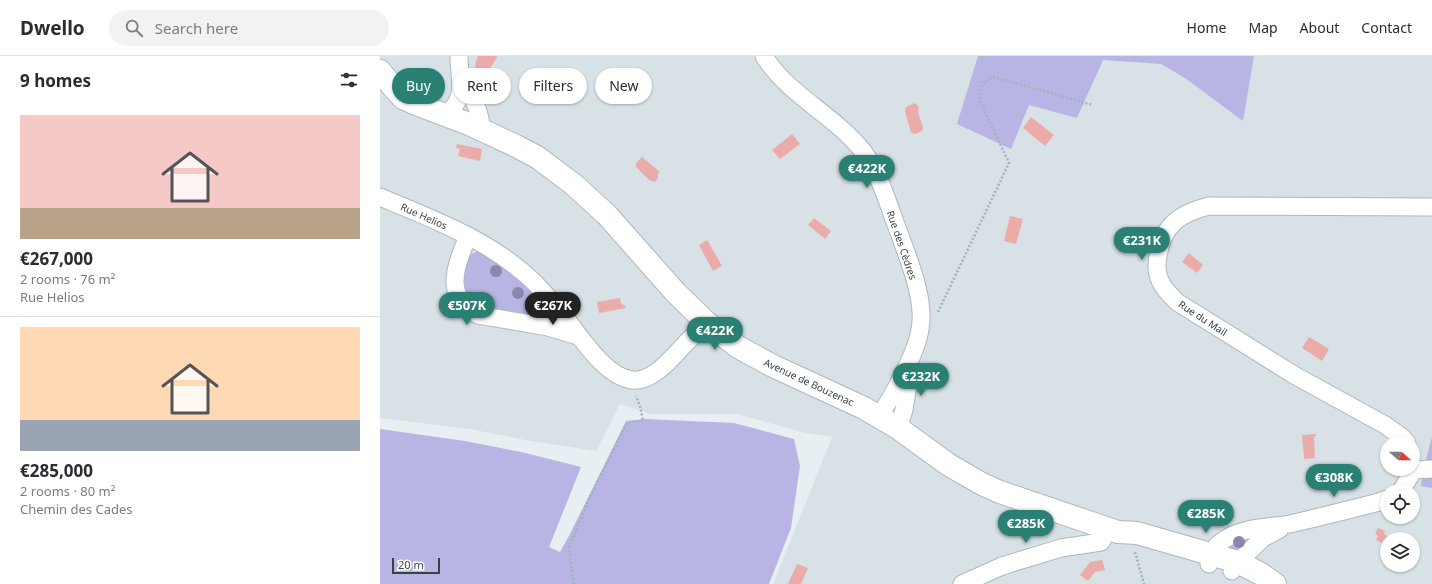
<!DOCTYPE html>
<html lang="en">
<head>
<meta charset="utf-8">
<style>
	body { margin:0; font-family:"Noto Sans",sans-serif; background:#f2f2f3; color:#2b2b33; height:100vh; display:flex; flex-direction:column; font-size:15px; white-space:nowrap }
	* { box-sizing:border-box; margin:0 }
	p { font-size:13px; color:#7c7c81 }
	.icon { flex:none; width:22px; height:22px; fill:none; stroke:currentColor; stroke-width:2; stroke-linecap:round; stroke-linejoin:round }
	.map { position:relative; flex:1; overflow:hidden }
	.drawer { display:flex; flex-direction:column; background:#fff; width:380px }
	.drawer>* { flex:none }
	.top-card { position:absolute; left:12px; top:12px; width:380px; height:36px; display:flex; gap:8px }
	.needle { width:26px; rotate:111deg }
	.tools { position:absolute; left:1000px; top:380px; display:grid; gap:8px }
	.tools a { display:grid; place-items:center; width:40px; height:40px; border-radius:50%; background:#fff; box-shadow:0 1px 3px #0004; font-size:20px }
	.scale { position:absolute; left:12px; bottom:10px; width:48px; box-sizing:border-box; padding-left:4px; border:2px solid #374246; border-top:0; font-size:11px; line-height:14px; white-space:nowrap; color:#374246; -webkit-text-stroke:3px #fff; paint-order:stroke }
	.price { position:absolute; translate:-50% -34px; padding:0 9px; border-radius:14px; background:#2a8173; color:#fff; font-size:13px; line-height:26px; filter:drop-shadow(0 1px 2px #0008) }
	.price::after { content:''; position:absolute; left:50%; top:24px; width:12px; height:9px; margin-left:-6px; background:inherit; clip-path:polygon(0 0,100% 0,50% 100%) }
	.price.current { background:#222; color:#fff }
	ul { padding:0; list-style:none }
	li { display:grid; align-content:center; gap:8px; height:212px; padding:0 20px }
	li+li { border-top:1px solid #e1e1e2 }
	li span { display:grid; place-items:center; height:124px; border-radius:0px; color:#555 }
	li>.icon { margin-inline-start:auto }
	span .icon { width:72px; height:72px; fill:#fffc; stroke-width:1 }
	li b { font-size:17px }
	h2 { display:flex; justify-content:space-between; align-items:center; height:48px; padding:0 20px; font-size:17px }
	.pill { padding:0 14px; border-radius:18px; background:#fff; box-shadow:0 1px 3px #0004; font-size:14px; line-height:36px }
	.pill.current { background:#2a8173; color:#fff }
	header { display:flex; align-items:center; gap:24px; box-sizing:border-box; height:56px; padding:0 20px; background:#fff; border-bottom:1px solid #e1e1e2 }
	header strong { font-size:19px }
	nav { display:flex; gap:22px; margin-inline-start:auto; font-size:14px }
	.search { width:280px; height:36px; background:#f2f2f3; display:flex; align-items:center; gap:10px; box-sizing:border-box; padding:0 14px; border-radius:22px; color:#7c7c81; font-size:15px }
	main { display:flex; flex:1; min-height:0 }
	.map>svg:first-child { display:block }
	.residential { fill:#d7e1e6; fill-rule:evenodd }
	.green { fill:#b8b4e4 }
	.water { fill:#ebaca9 }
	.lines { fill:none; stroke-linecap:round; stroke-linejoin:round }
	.minor-casing { stroke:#abb8be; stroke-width:19 }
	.tertiary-casing { stroke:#abb8be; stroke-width:24 }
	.path { stroke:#9eb5be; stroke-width:2.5; stroke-dasharray:2 2; stroke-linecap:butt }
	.minor { stroke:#fff; stroke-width:17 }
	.tertiary { stroke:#fff; stroke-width:22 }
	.tree { fill:#8c85ad }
	.labels { text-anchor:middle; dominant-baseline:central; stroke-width:3; stroke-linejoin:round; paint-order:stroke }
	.street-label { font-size:10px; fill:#374246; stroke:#fff }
</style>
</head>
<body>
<header>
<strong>Dwello</strong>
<div class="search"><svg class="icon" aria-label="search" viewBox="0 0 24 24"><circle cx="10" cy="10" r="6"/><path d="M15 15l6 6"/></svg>Search here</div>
<nav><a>Home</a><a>Map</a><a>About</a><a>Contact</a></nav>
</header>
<main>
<section class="drawer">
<h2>9 homes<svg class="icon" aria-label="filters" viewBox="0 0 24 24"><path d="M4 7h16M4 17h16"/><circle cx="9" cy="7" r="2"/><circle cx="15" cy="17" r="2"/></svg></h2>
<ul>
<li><span style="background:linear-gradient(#f6c9c9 75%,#b9a48a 0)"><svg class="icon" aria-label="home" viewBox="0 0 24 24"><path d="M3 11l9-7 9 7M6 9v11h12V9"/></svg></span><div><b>€267,000</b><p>2 rooms · 76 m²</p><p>Rue Helios</p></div></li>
<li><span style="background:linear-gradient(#ffd9b3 75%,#9aa5b1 0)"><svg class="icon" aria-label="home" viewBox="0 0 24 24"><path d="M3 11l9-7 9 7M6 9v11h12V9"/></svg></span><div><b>€285,000</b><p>2 rooms · 80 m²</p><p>Chemin des Cades</p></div></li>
</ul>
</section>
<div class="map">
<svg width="1052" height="528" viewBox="0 0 1052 528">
	<rect width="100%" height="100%" fill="#e8eff3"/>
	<path class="residential" d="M0,0H1052V528H393L452,381L421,376L357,358H271L240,348L216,395L145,384L90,373L0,362ZM1007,387H1033V413H1007ZM1007,435H1033V461H1007ZM1007,483H1033V509H1007Z"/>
	<g class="green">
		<polygon points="598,0 874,0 863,65 805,22 781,8 723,4 697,62 649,49 631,93 577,68"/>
		<path d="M100,195L104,196L136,220L166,253C167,257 167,259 163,262L102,252C99,251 96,250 94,248C83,237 79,214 89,201C91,197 96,196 100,195Z"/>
		<polygon points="265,363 354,367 414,383 420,410 411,472 389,528 0,528 0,373 85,385 141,396 201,411 169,491 180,496 190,478 246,365"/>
		<polygon points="1052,381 1052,406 1046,404"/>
		<polygon points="1052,419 1052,432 1041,430 1042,421"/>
		<polygon points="870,481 872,483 855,496 846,492 849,489"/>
	</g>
	<g class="water">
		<path d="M98,0H117C116,5 107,17 102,19C92,17 95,7 98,0Z"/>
		<polygon points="535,47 539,51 538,56 543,72 542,75 535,78 531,77 525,55 526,51"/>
		<polygon points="651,61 674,79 665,90 643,72"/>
		<polygon points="412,78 420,88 400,103 392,94"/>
		<polygon points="77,88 102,93 100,105 78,100 80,93 76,92"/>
		<polygon points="262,101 280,116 278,118 278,122 275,126 269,124 256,111 256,107"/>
		<polygon points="630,160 643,163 636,188 624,185"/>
		<polygon points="434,162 451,175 445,183 428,169"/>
		<polygon points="327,184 342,210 333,215 319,189"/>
		<polygon points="809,197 823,209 817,217 802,206"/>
		<polygon points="240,242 241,248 245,250 246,252 219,257 217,246"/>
		<polygon points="929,281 949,293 942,305 922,292"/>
		<polygon points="936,378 936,380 934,381 935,402 924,403 922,379"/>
		<polygon points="998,472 1005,475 1004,478 1013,483 1007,483 1007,490 996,484 998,480 995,478"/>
		<polygon points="722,504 725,514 715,516 708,525 700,519 710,506"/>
		<polygon points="417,508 428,512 421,528 408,528"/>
	</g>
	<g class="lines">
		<defs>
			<g id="minor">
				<path d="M384,0C407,38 455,60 482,94C498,114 505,139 514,163C524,192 543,234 541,265C540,283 532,301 524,316C517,332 509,347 498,360"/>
				<path d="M83,20C90,38 101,54 101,73"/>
				<path d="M65,59C88,43 79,23 79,0"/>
				<path d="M0,141C55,164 112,185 155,227C166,239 177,251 187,264C202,283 226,321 252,324C273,327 294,299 307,286C314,279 321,274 327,267"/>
				<path d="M88,180C76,209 62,241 98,259L168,271L198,280"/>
				<polyline points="518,372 524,354 530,317"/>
				<path d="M1027,387L1022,381L1005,369L914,319L797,246C792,241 787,236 783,230C777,221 776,210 778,200C783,169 800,157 829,150L1052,151"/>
				<polyline points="1032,414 1052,413"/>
				<polyline points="1021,435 1030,420 1032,413"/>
				<path d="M829,508C831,499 833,492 840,487C858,471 887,472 910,468C939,461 969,454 999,446L1007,443"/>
				<polyline points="852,515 858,506 883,482 900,473"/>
				<polyline points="582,528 622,510 681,492 721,486 729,473"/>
			</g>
			<polyline id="tertiary" points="0,15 13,31 23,42 36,48 89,68 136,90 157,101 193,128 227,159 296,237 327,267 358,291 393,310 484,352 518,372 569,409 602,428 620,436 729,473 738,476 757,477 858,506 881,518 895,528"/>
		</defs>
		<use href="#minor" class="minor-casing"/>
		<use href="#tertiary" class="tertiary-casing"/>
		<g class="path">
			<polyline points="558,256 629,107 599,43 602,29 608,23 614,21 713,49"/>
			<polyline points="755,496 764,528"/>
			<polyline points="194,528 189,491 208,445 247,367 263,365 260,350 256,340"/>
		</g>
		<use href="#minor" class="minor"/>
		<use href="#tertiary" class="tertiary"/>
	</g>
	<g class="tree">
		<circle cx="116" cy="215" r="6"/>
		<circle cx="138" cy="237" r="6"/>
		<circle cx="859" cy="486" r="6"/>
	</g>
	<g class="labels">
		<g class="street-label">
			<text transform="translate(44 160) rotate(24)">Rue Helios</text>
			<text transform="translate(522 189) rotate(71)">Rue des Cèdres</text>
			<text transform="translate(823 262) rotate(33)">Rue du Mail</text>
			<text transform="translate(429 326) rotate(25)">Avenue de Bouzenac</text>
		</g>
	</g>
</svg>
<div class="tools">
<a><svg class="needle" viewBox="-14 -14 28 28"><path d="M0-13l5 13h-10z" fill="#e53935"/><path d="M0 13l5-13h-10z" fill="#7c7c81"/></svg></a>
<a><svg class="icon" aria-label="locate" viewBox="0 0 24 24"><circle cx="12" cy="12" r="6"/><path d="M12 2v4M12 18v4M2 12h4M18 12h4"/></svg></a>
<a><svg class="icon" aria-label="layers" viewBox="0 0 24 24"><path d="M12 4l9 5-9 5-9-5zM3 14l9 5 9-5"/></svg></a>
</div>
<div class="scale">20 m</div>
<b class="price" style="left:487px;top:133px">€422K</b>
<b class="price" style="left:762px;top:205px">€231K</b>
<b class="price" style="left:87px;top:270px">€507K</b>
<b class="price current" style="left:173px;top:270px">€267K</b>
<b class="price" style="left:335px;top:295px">€422K</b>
<b class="price" style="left:541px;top:341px">€232K</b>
<b class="price" style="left:954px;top:442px">€308K</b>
<b class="price" style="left:826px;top:478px">€285K</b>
<b class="price" style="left:646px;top:488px">€285K</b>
<div class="top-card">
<a class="pill current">Buy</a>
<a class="pill">Rent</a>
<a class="pill">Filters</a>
<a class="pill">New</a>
</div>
</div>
</main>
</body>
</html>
